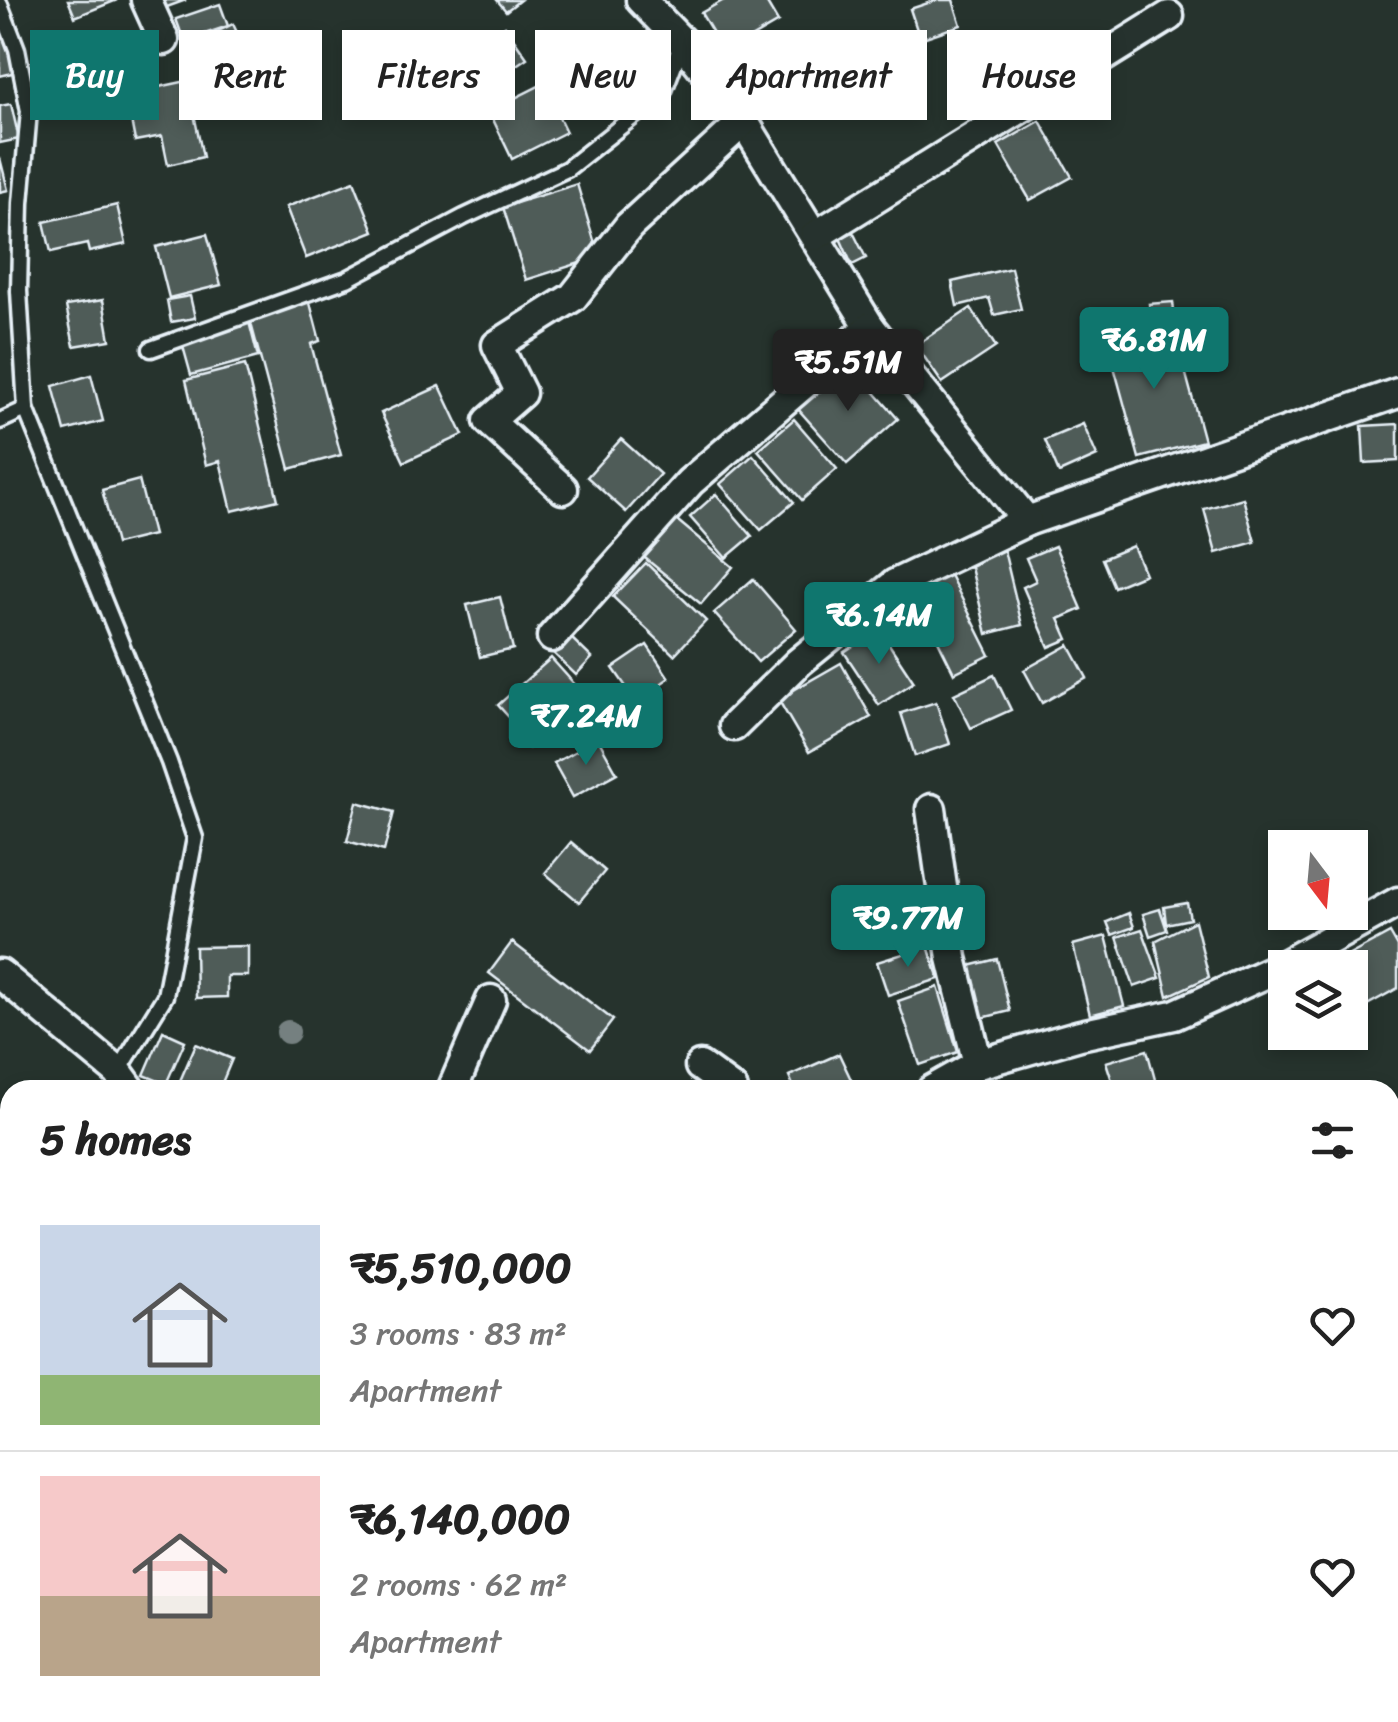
<!DOCTYPE html>
<html lang="en">
<head>
<meta charset="utf-8">
<style>
	body { margin:0; font-family:Sriracha,sans-serif; background:#f6f6f6; color:#222; height:100vh; display:flex; flex-direction:column; font-size:38px; white-space:nowrap }
	* { box-sizing:border-box; margin:0 }
	p { font-size:32px; color:#767676 }
	.icon { flex:none; width:55px; height:55px; fill:none; stroke:currentColor; stroke-width:2; stroke-linecap:round; stroke-linejoin:round }
	.map { position:relative; flex:1; overflow:hidden }
	.panel { position:absolute; left:0px; top:1080px; width:1400px; height:642px; display:flex; flex-direction:column; background:#fff; border-radius:30px 30px 0 0; box-shadow:0 5px 15px #0003 }
	.panel>* { flex:none }
	.hud { position:absolute; left:30px; top:30px; width:1340px; height:90px; display:flex; gap:20px }
	.needle { width:65px; rotate:164deg }
	.controls { position:absolute; left:1268px; top:830px; display:grid; gap:20px }
	.controls a { display:grid; place-items:center; width:100px; height:100px; border-radius:0px; background:#fff; box-shadow:0 5px 15px #0003; font-size:50px }
	.price { position:absolute; translate:-50% -85px; padding:0 22px; border-radius:10px; background:#0f766e; color:#fff; font-size:32px; line-height:65px; filter:drop-shadow(0 2px 5px #0008) }
	.price::after { content:''; position:absolute; left:50%; top:60px; width:30px; height:22px; margin-left:-15px; background:inherit; clip-path:polygon(0 0,100% 0,50% 100%) }
	.price.on { background:#222; color:#fff }
	ul { padding:0; list-style:none }
	li { display:flex; align-items:center; gap:30px; height:250px; padding:0 40px }
	li+li { border-top:2px solid #e0e0e0 }
	li span { display:grid; place-items:center; flex:none; width:280px; height:200px; border-radius:0px; color:#555 }
	li>.icon { margin-inline-start:auto }
	span .icon { width:120px; height:120px; fill:#fffc; stroke-width:1 }
	li b { font-size:42px }
	h2 { display:flex; justify-content:space-between; align-items:center; height:120px; padding:0 40px; font-size:42px }
	.pill { padding:0 35px; border-radius:0px; background:#fff; box-shadow:0 5px 15px #0003; font-size:35px; line-height:90px }
	.pill.on { background:#0f766e; color:#fff }
	.map>svg:first-child { display:block }
	.building { fill:#505c59; stroke:#e8f1f8; stroke-width:2.5 }
	.lines { fill:none; stroke-linecap:round; stroke-linejoin:round }
	.lane-casing { stroke:#e8f1f8; stroke-width:21 }
	.street-casing { stroke:#e8f1f8; stroke-width:35 }
	.lane { stroke:#26332d; stroke-width:14 }
	.street { stroke:#26332d; stroke-width:28 }
	.tree { fill:#758080 }
</style>
</head>
<body>
<div class="map">
<svg width="1398" height="1722" viewBox="0 0 1398 1722">
	<rect width="100%" height="100%" fill="#26332d"/>
	<filter id="ink" filterUnits="userSpaceOnUse"><feTurbulence type="fractalNoise" baseFrequency=".01" numOctaves="2"/><feDisplacementMap in="SourceGraphic" scale="20" xChannelSelector="R" yChannelSelector="G"/><feConvolveMatrix kernelMatrix="1 2 1 2 8 2 1 2 1" color-interpolation-filters="sRGB"/></filter>
	<g filter="url(#ink)">
		<g class="building">
			<polygon points="68,0 117,0 75,17"/>
			<polygon points="155,0 186,0 159,10"/>
			<polygon points="497,0 520,0 506,11"/>
			<polygon points="724,0 765,0 778,22 725,53 701,13"/>
			<polygon points="937,0 953,0 961,25 920,39 910,9"/>
			<polygon points="220,4 228,26 184,41 176,19"/>
			<polygon points="3,17 16,72 0,76 0,18"/>
			<polygon points="233,24 259,79 222,96 197,42"/>
			<polygon points="505,26 527,58 474,93 452,61"/>
			<polygon points="187,81 203,157 168,165 162,136 135,141 126,94"/>
			<polygon points="543,84 566,132 512,159 489,111"/>
			<polygon points="92,86 94,107 60,107 58,87"/>
			<polygon points="11,104 19,139 0,143 0,106"/>
			<polygon points="1040,121 1072,177 1030,200 998,145"/>
			<polygon points="0,158 8,190 0,192"/>
			<polygon points="354,181 374,231 306,258 286,207"/>
			<polygon points="577,184 599,257 526,280 503,207"/>
			<polygon points="117,205 126,244 89,252 87,244 51,252 44,222"/>
			<polygon points="853,232 866,258 852,265 840,238"/>
			<polygon points="207,234 221,285 169,298 156,247"/>
			<polygon points="1011,268 1021,309 994,315 989,298 957,306 952,282"/>
			<polygon points="190,296 195,318 171,322 167,300"/>
			<polygon points="309,299 320,341 311,344 341,455 290,469 249,316"/>
			<polygon points="103,300 110,340 74,346 66,306"/>
			<polygon points="1173,302 1176,327 1152,330 1149,304"/>
			<polygon points="971,308 996,347 942,383 916,345"/>
			<polygon points="249,322 258,357 191,375 181,339"/>
			<polygon points="1174,330 1204,441 1139,458 1113,363 1091,369 1087,353"/>
			<polygon points="849,363 898,419 847,464 798,409"/>
			<polygon points="245,365 278,500 232,511 220,461 206,465 186,380"/>
			<polygon points="91,375 103,421 65,431 53,386"/>
			<polygon points="440,386 463,435 404,462 381,413"/>
			<polygon points="794,419 837,469 802,500 758,450"/>
			<polygon points="1083,424 1097,456 1059,473 1045,440"/>
			<polygon points="1398,424 1398,461 1364,463 1362,426"/>
			<polygon points="621,439 660,474 626,512 587,477"/>
			<polygon points="753,455 794,502 761,530 720,484"/>
			<polygon points="139,480 153,535 116,544 102,490"/>
			<polygon points="716,494 752,536 726,558 690,517"/>
			<polygon points="1243,498 1255,542 1216,553 1204,509"/>
			<polygon points="672,516 733,567 701,604 640,554"/>
			<polygon points="1003,546 1022,625 987,634 968,555"/>
			<polygon points="1055,546 1082,609 1059,619 1068,639 1049,647 1023,587 1036,581 1026,558"/>
			<polygon points="1133,546 1145,574 1114,587 1102,559"/>
			<polygon points="646,563 706,621 674,655 613,597"/>
			<polygon points="947,569 990,655 954,673 911,586"/>
			<polygon points="753,579 796,629 758,662 714,613"/>
			<polygon points="500,597 513,649 480,657 467,605"/>
			<polygon points="879,629 914,682 879,705 844,652"/>
			<polygon points="567,634 592,658 576,675 551,651"/>
			<polygon points="647,645 669,678 636,701 613,668"/>
			<polygon points="1069,645 1087,678 1042,703 1024,670"/>
			<polygon points="551,658 586,697 529,748 511,728 515,724 498,705"/>
			<polygon points="841,663 871,717 809,752 778,699"/>
			<polygon points="994,675 1011,710 971,728 954,694"/>
			<polygon points="936,702 950,744 915,756 901,713"/>
			<polygon points="598,739 617,773 573,797 554,763"/>
			<polygon points="357,802 394,812 384,851 347,841"/>
			<polygon points="571,842 605,871 579,902 545,873"/>
			<polygon points="1187,903 1190,919 1166,924 1164,907"/>
			<polygon points="1160,909 1167,930 1150,936 1143,914"/>
			<polygon points="1129,913 1134,927 1112,935 1107,922"/>
			<polygon points="1195,921 1209,977 1168,996 1155,941"/>
			<polygon points="1142,929 1160,978 1134,987 1117,937"/>
			<polygon points="1390,933 1398,947 1398,988 1356,1011 1350,999 1350,968 1331,965"/>
			<polygon points="1106,936 1124,1006 1090,1015 1073,945"/>
			<polygon points="512,942 613,1020 590,1050 489,973"/>
			<polygon points="248,946 248,976 227,976 227,997 196,998 195,947"/>
			<polygon points="928,946 939,979 888,995 877,962"/>
			<polygon points="997,959 1010,1011 974,1020 961,968"/>
			<polygon points="938,987 958,1052 920,1065 898,1001"/>
			<polygon points="163,1031 185,1041 166,1084 144,1075"/>
			<polygon points="196,1044 232,1059 219,1090 176,1090"/>
			<polygon points="1147,1050 1157,1087 1115,1090 1106,1062"/>
			<polygon points="839,1054 856,1090 795,1090 789,1076"/>
			<polygon points="1398,1139 1398,1183 1390,1160 1390,1141"/>
			<polygon points="10,1421 10,1451 0,1452 0,1422"/>
			<polygon points="10,1484 10,1544 0,1528 0,1490"/>
			<polygon points="816,1712 859,1712 862,1722 820,1722"/>
			<polygon points="942,1712 986,1712 972,1722 949,1722"/>
			<polygon points="1246,1712 1312,1712 1316,1722 1249,1722"/>
		</g>
		<g class="lines">
			<defs>
				<g id="lane">
					<polyline points="0,5 17,49 29,111 21,203 19,291 26,409 169,762 195,838 165,996 118,1072"/>
					<polyline points="151,349 347,279 464,217 567,169 663,93 682,43"/>
					<polyline points="0,421 26,409"/>
				</g>
				<g id="street">
					<polyline points="146,0 164,40"/>
					<polyline points="641,0 682,42 736,109 870,327 1027,521 1398,393"/>
					<polyline points="815,236 1169,16"/>
					<polyline points="563,489 489,421 521,393 497,345 573,297 629,226 744,121"/>
					<polyline points="552,637 690,482 870,327"/>
					<polyline points="734,726 799,662 895,584 1027,521"/>
					<polyline points="931,809 952,958 978,1064"/>
					<polyline points="0,974 118,1072 131,1090"/>
					<polyline points="700,1066 733,1090"/>
					<polyline points="452,1090 491,1000"/>
					<polyline points="932,1090 978,1064 1080,1035 1174,1015 1280,967 1398,902"/>
					<polyline points="0,1590 10,1595"/>
					<polyline points="125,1712 131,1722"/>
					<polyline points="715,1712 726,1722"/>
					<path d="M384,1722C412,1715 448,1710 475,1722"/>
					<polyline points="567,1722 597,1712"/>
				</g>
			</defs>
			<use href="#lane" class="lane-casing"/>
			<use href="#street" class="street-casing"/>
			<use href="#lane" class="lane"/>
			<use href="#street" class="street"/>
		</g>
		<circle class="tree" cx="288" cy="1032" r="12"/>
	</g>
</svg>
<div class="controls">
<a><svg class="needle" viewBox="-14 -14 28 28"><path d="M0-13l5 13h-10z" fill="#e53935"/><path d="M0 13l5-13h-10z" fill="#767676"/></svg></a>
<a><svg class="icon" aria-label="layers" viewBox="0 0 24 24"><path d="M12 4l9 5-9 5-9-5zM3 14l9 5 9-5"/></svg></a>
</div>
<b class="price" style="left:1154px;top:392px">₹6.81M</b>
<b class="price on" style="left:848px;top:414px">₹5.51M</b>
<b class="price" style="left:879px;top:667px">₹6.14M</b>
<b class="price" style="left:586px;top:768px">₹7.24M</b>
<b class="price" style="left:908px;top:970px">₹9.77M</b>
<div class="hud">
<a class="pill on">Buy</a>
<a class="pill">Rent</a>
<a class="pill">Filters</a>
<a class="pill">New</a>
<a class="pill">Apartment</a>
<a class="pill">House</a>
</div>
<section class="panel">
<h2>5 homes<svg class="icon" aria-label="filters" viewBox="0 0 24 24"><path d="M4 7h16M4 17h16"/><circle cx="9" cy="7" r="2"/><circle cx="15" cy="17" r="2"/></svg></h2>
<ul>
<li><span style="background:linear-gradient(#c9d6e8 75%,#8fb573 0)"><svg class="icon" aria-label="home" viewBox="0 0 24 24"><path d="M3 11l9-7 9 7M6 9v11h12V9"/></svg></span><div><b>₹5,510,000</b><p>3 rooms · 83 m²</p><p>Apartment</p></div><svg class="icon" aria-label="heart" viewBox="0 0 24 24"><path d="M12 20l-8-8c-3-5 5-10 8-4 3-6 11-1 8 4z"/></svg></li>
<li><span style="background:linear-gradient(#f6c9c9 60%,#b9a48a 0)"><svg class="icon" aria-label="home" viewBox="0 0 24 24"><path d="M3 11l9-7 9 7M6 9v11h12V9"/></svg></span><div><b>₹6,140,000</b><p>2 rooms · 62 m²</p><p>Apartment</p></div><svg class="icon" aria-label="heart" viewBox="0 0 24 24"><path d="M12 20l-8-8c-3-5 5-10 8-4 3-6 11-1 8 4z"/></svg></li>
</ul>
</section>
</div>
</body>
</html>
